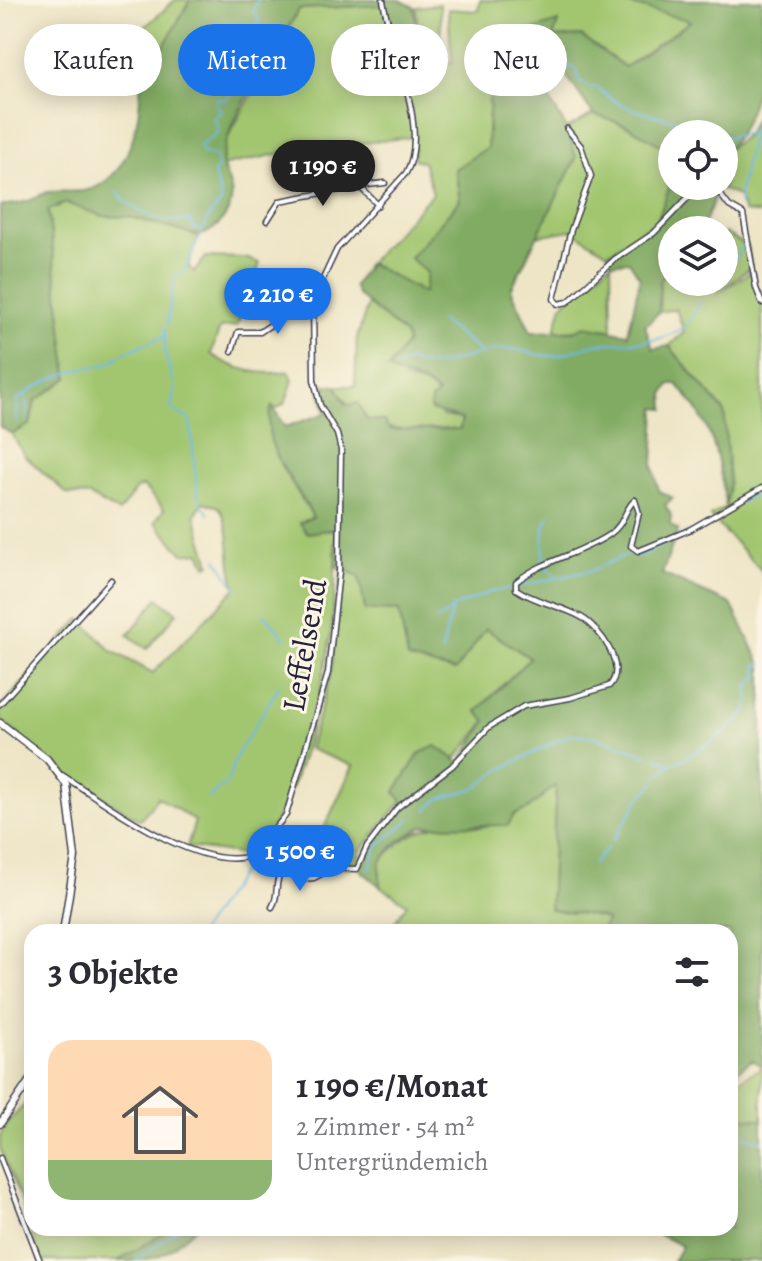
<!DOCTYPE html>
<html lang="de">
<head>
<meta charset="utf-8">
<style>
	body { margin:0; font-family:Alegreya,serif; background:#f2f2f3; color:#2b2b33; height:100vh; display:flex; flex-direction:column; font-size:30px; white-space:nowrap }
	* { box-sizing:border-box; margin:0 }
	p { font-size:26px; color:#7c7c81 }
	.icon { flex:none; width:44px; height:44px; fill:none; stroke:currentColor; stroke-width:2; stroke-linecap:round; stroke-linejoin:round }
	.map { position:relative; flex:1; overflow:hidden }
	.details { position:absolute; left:24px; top:924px; width:714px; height:312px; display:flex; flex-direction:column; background:#fff; border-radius:24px; box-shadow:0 4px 20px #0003 }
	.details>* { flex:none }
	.top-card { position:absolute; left:24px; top:24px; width:714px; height:72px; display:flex; gap:16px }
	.buttons { position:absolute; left:658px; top:120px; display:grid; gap:16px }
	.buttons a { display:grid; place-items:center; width:80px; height:80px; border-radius:50%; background:#fff; box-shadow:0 4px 20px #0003; font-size:40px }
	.price { position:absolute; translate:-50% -68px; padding:0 18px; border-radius:28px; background:#1a73e8; color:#fff; font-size:26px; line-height:52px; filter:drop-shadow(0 2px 4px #0008) }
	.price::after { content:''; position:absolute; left:50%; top:48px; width:24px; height:18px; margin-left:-12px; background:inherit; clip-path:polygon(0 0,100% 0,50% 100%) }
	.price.active { background:#222; color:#fff }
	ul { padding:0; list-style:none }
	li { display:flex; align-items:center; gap:24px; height:200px; padding:0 24px }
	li+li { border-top:2px solid #e1e1e2 }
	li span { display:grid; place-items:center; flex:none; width:224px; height:160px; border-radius:24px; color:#555 }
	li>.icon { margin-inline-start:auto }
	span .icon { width:96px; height:96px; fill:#fffc; stroke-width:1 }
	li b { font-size:34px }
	h2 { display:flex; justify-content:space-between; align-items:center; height:96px; padding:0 24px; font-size:34px }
	.chip { padding:0 28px; border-radius:36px; background:#fff; box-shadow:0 4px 20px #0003; font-size:28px; line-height:72px }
	.chip.active { background:#1a73e8; color:#fff }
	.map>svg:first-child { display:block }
	.green { fill:#a2c670; stroke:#627456; stroke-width:2 }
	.forest { fill:#81ab62; stroke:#52664e; stroke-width:2 }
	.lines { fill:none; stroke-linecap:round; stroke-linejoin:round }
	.stream { stroke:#6eb8e7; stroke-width:2 }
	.street-casing { stroke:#413f50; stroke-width:7 }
	.secondary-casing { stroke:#413f50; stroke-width:9 }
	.street { stroke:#fff; stroke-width:4 }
	.secondary { stroke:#fff; stroke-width:6 }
	.labels { text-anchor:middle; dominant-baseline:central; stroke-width:6; stroke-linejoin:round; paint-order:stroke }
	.street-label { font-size:32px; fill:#22223b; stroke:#fcf5e5 }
</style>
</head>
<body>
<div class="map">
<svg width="762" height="1261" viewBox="0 0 762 1261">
	<rect width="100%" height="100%" fill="#fcf5e5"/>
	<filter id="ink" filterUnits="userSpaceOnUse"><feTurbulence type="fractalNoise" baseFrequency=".0125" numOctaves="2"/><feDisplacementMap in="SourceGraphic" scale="16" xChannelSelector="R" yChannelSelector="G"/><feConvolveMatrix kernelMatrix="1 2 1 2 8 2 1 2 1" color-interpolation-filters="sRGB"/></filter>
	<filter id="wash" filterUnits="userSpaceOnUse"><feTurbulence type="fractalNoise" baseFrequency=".006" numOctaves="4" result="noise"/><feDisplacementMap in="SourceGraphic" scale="32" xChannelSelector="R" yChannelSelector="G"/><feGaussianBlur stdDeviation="1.8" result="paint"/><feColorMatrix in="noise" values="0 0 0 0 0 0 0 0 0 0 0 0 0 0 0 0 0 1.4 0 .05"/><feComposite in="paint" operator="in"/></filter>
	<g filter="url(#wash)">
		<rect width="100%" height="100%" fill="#eee5c6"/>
		<g class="green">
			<polygon points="175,0 190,0 163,48 140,61 135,36"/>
			<polygon points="480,0 613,0 692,20 625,67 581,36 552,38 558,22 491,77 487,148 455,169 460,200 411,258 427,273 424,294 369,263 433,193 423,162 414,159 413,137 297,150 221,166 226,141 299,9 384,5 398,60 420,58 452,63 448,9 478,11"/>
			<polygon points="440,4 442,53 428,56 419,40 416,7"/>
			<polygon points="762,104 762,214 744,212 738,196 719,188 724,186 725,152 747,134"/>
			<polygon points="593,114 628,126 672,152 672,180 657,222 608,253 571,230 537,236 576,158 567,129"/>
			<path d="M66,203L103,216L130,217L199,236L188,266L194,272L206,257L245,258L260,263L251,288L241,286L236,299L245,304L237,326L220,328L211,354C232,369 263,377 289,371L293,380L285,403L276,409L273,407L281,466L313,517L301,523L308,533L335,529C336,562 335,594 332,626C326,675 292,836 245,855L187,847L195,821L158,797L140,820L67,775L0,719V708L80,619L112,651L153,673L236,588C226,562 234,530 219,507L203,502L195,515L210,564L206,566L200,552L183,554L155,522L164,509L143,486L136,489L119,512L90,496L67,494L24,455L12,434L30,424L35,401L68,378L48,210Z"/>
			<polygon points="724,233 748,246 751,267 716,294 751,272 762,305 762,571 710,516 726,507 729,483 724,411 669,346 684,332 676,309 659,312 660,281 672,266 672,282 724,282"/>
			<path d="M611,263L612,330C590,327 576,331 555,331L562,305Z"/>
			<path d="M368,304L405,335L407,342L400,353L404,379C433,387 437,385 442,416L462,419L460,429C409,430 363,439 336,386H355L357,338Z"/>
			<polygon points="342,569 359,576 399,611 486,629 530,658 477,711 486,721 455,760 436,746 420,753 395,792 402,801 361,850 357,863 349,868 333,865 335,845 321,835 353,766 309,749 331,673"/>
			<polygon points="158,598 177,613 147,649 128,635"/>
			<path d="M556,784L550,909C569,914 590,912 607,920L600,932H388L407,904L380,886V862C403,835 426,823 462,824C468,824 474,828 480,827C510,824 535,803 556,784Z"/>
			<polygon points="762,1067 762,1120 730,1115 730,1086"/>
			<polygon points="32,1097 32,1228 171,1228 118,1261 40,1261 28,1218 0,1148 0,1135 7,1123"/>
		</g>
		<g class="forest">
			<path d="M190,0H400L414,7L420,58L398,61L384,5L299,9C280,43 231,116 224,150C219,172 228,172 231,190C235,211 217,231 199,236L130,217L103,216L66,203L48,210L68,378L35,401L30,424L12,434L0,427V206C10,204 22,204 31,200C37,198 42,193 48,192C62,190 78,194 92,189C137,171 143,103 140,61L163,48Z"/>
			<path d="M613,0H762C762,61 762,110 725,152L724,157V134H672V152L628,126L593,114L552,55L533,72L567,129L576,158L511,289L531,332L574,331L585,326L628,334L640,278L629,261L611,263L608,253L657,222L672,180V186H719L702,230H672V266L660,281L659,312L645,326L653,349L669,346L724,411L729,483L726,507C718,456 714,424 677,384H670L664,394L665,409L656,408L653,465L659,491L673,498L665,505L671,515L670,525L678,530L662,574L731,604L762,666V1066L752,1060L730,1076V932H600L607,920C590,912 569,914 550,909L556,785L528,809L514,815L508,825L423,826L396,843L380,862V886L360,870L368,848L405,805L395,792L420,753L436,746L460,763L486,721L477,711L530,658L486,629L455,671L408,659L399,611L365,610L359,576L337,567L335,529L307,533L300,523L313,517C297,482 257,447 272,406L285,427L326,413L318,384L336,386L346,405L358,403L367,420L384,421L390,430L460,429L462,419L430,410L431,400L438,394C428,381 403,378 388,369L407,342L405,335L358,295L354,286L369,263L424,293L427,273L410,258L460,200L455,169L487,148L491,77L499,41L558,22L553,38L581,36L625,67L691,21Z"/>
			<polygon points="730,1115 762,1120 762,1261 673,1261 682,1246 646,1228 730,1228"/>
			<path d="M171,1228H195C163,1256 161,1261 118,1261Z"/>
		</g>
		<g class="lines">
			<g class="stream">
				<path d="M552,45L559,62L576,69L580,81L589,88L597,87C627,119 677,114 714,134"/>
				<polyline points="724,138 750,133"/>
				<path d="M117,192C134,214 164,225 190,220L194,228L200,230"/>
				<polyline points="740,206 739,193 762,90"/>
				<polyline points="724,271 729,269 745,241 743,232"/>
				<polyline points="440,320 482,353"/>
				<polyline points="167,324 175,275 184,271 210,215 222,202 214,174 217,168 216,156 202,153 200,146 217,133 218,125 213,120 221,111 216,103 217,98 225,100 231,92 220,70 236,64 245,41 257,29 259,19 253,11 258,0"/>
				<polyline points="165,328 165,354 174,384"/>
				<polyline points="124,353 164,336"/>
				<path d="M395,368L409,361C446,374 474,348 511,349C526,350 539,357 554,356C568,355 582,346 596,344C636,340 686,348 700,301"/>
				<polyline points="175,388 171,408 190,420 198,498"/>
				<polyline points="25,394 28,420"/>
				<path d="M17,423L18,399C36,386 56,376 77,370C95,365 105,368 120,356"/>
				<polyline points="200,502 209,514"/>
				<polyline points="741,502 762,492"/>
				<polyline points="217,559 236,588"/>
				<polyline points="543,562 544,526 549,516"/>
				<polyline points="547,568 555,575"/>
				<polyline points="520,586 593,570 628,554 640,556 689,532"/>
				<polyline points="264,613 285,638"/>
				<polyline points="436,620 451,611"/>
				<polyline points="442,652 452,608 493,591 509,589"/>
				<path d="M656,757L671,764C690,758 740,726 748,707C750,702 748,694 748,688L758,676L756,666L762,664"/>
				<polyline points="657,777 671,764"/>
				<polyline points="208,798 228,782 235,759 279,686"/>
				<polyline points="427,810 439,799 476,788 500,770 570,734 596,737 647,755"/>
				<polyline points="612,842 640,798 655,782"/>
				<polyline points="593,864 607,848"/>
				<polyline points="369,870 377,846 410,819"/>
				<polyline points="200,932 246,866"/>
				<polyline points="28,1096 32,1092"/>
				<polyline points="730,1132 762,1141"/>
				<polyline points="135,1261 180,1228"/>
			</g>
		</g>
	</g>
	<g filter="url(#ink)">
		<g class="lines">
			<defs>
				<g id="street">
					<polyline points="567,129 581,146 591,176 571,230 554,299 558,304 568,302 615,259 654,233 699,186"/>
					<polyline points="359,186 385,183"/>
					<polyline points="714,186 729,206 743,214 756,288 762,303"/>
					<polyline points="267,221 280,201 359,186 378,205"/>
					<polyline points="232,351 238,332 260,332 306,301 313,300"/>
					<polyline points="0,704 111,580"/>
					<path d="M62,775C105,803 200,875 253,855L286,815L328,673L339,572L341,450L337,434L320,405L314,380L313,300L337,249L406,173C431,130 390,47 383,0"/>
					<path d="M253,855L302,879L314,878L332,868L357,869L367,847L397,808L452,766L489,727L524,706L570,698L609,686C628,667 600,628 581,617C559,605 537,603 516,589V582C543,560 581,554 610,534C625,524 624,509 635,500L639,513L631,546L638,551L689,530L762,488"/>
					<path d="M272,907C280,895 273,883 282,870"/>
					<polyline points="0,1158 40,1261"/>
				</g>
				<g id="secondary">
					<polyline points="0,723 47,759 66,784 75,857 63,932"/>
					<polyline points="0,1124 32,1077"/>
				</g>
			</defs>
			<use href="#street" class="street-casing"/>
			<use href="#secondary" class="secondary-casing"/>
			<use href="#street" class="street"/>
			<use href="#secondary" class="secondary"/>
		</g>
	</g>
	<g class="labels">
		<g class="street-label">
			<text transform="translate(304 645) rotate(-80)">Leffelsend</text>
		</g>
	</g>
</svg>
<div class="buttons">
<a><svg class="icon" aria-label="locate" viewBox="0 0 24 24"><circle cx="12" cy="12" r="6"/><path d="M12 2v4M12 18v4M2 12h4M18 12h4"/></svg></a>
<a><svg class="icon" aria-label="layers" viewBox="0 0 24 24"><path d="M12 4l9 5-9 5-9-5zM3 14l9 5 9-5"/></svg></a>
</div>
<b class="price active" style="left:323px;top:208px">1 190 €</b>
<b class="price" style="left:278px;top:336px">2 210 €</b>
<b class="price" style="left:300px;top:893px">1 500 €</b>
<div class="top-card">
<a class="chip">Kaufen</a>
<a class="chip active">Mieten</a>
<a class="chip">Filter</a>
<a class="chip">Neu</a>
</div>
<section class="details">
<h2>3 Objekte<svg class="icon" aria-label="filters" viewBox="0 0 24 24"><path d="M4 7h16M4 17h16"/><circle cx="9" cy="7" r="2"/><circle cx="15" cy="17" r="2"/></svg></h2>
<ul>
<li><span style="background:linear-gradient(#ffd9b3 75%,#8fb573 0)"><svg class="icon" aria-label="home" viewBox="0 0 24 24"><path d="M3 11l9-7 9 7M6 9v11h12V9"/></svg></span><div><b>1 190 €/Monat</b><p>2 Zimmer · 54 m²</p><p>Untergründemich</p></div></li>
</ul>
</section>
</div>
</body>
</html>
